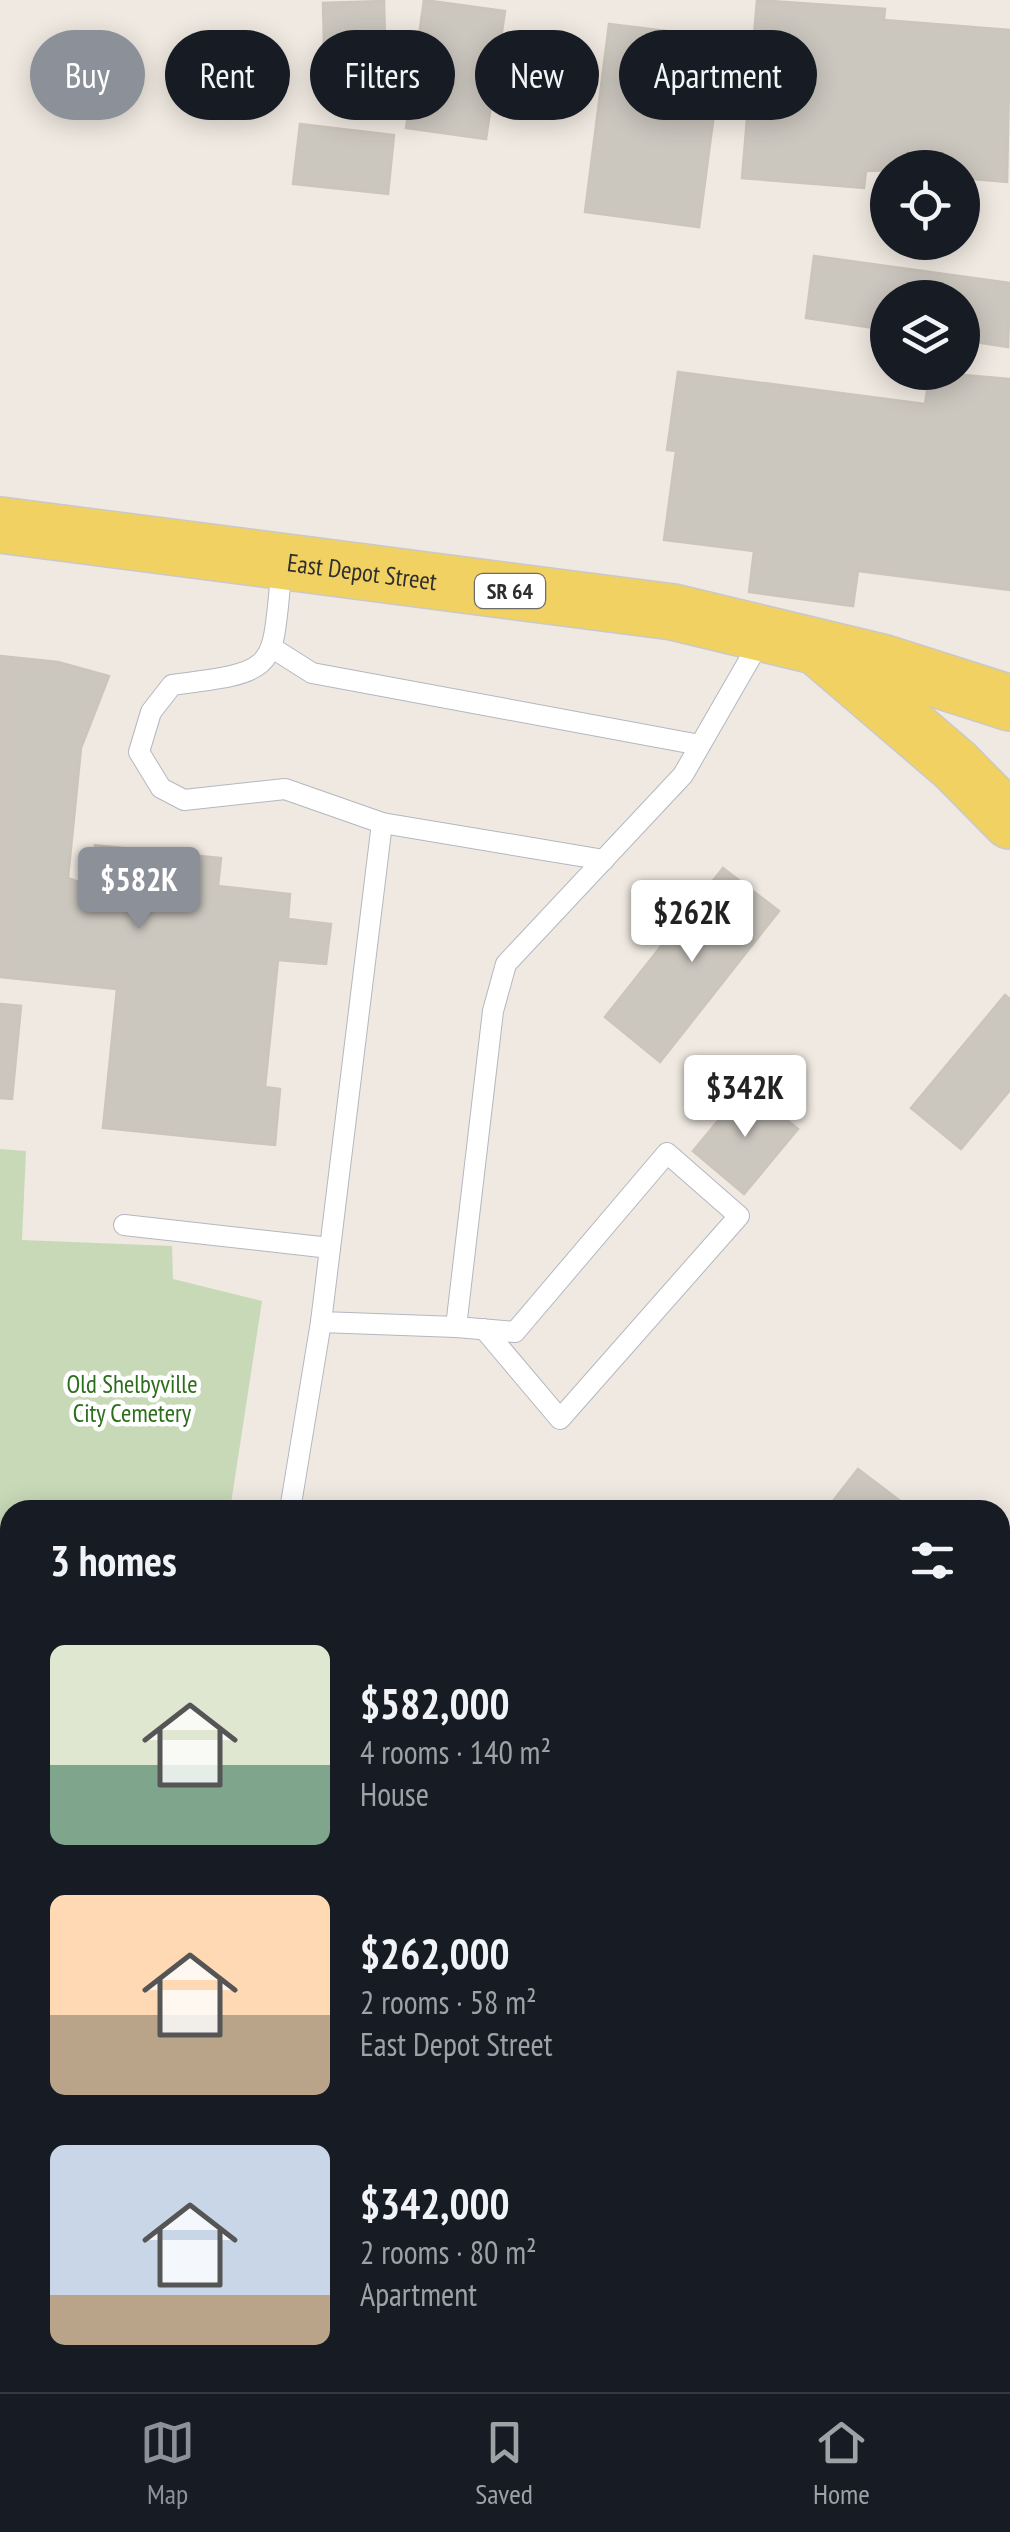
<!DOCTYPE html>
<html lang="en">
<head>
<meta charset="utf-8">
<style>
	body { margin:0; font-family:"PT Sans Narrow",sans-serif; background:#242831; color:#f1f3f6; height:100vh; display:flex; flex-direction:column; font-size:38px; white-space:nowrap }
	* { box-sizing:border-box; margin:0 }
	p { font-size:32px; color:#9ea1a6 }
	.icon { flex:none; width:55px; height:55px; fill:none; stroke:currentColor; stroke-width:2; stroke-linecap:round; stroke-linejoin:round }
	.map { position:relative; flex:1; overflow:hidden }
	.details { position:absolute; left:0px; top:1500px; width:1010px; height:892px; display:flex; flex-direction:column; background:#171b24; border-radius:30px 30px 0 0; box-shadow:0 5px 25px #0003 }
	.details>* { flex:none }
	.guide { position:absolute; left:30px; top:30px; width:950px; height:90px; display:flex; gap:20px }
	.buttons { position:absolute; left:870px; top:150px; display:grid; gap:20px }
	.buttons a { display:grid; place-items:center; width:110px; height:110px; border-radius:50%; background:#171b24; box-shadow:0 5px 25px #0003; font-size:50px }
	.price { position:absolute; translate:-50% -85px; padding:0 22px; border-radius:10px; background:#fff; color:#222; font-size:32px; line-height:65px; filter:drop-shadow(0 2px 5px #0008) }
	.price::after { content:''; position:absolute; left:50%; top:60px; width:30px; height:22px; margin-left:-15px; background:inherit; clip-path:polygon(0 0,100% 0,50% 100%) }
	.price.on { background:#8c9099; color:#fff }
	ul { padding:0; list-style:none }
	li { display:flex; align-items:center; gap:30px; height:250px; padding:0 50px }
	li span { display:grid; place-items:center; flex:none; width:280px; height:200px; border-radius:15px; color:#555 }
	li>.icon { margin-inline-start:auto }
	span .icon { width:120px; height:120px; fill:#fffc; stroke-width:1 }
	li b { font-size:42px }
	h2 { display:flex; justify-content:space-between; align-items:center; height:120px; padding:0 50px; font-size:42px }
	.chip { padding:0 35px; border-radius:45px; background:#171b24; box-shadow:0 5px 25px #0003; font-size:35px; line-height:90px }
	.chip.on { background:#8c9099; color:#fff }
	.tabs { display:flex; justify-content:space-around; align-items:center; height:140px; border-top:2px solid #363941; background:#171b24; font-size:28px; color:#9ea1a6 }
	.tabs a { display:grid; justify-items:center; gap:5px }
	.tabs .on { color:#8c9099 }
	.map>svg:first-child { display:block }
	.green { fill:#b6e59e }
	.cemetery { fill:#c8d9b8 }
	.building { fill:#cbc7bf; stroke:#cbc5ba; stroke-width:2.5 }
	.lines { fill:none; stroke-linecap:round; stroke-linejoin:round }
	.service-casing { stroke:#b4b7c1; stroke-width:22 }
	.minor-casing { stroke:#b4b7c1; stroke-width:45 }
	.primary-casing { stroke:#c9c9c9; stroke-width:58 }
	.service { stroke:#fff; stroke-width:20 }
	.minor { stroke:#fff; stroke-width:42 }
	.primary { stroke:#f2d163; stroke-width:55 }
	.labels { text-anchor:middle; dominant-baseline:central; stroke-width:9; stroke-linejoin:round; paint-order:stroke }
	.shield { fill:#fff; stroke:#6d6d6d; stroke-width:2.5 }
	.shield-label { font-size:22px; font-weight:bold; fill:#2e2e2e }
	.street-label { font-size:25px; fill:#2e2e2e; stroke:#fff }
	.park-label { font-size:25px; fill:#2c6e1b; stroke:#fff }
</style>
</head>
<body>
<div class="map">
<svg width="1010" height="2392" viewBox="0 0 1010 2392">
	<rect width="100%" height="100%" fill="#efe9e1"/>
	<polygon class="green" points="0,2311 10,2312 10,2382 17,2386 0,2384"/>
	<polygon class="cemetery" points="0,1149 26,1151 22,1240 172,1246 173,1279 262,1301 230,1510 10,1510 10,1869 0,1867"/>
	<g class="building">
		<polygon points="424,0 505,11 486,139 406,128"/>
		<polygon points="757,0 885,9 884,20 1010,30 1007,182 962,178 962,168 866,171 864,188 742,178"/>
		<polygon points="384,1 385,42 324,44 323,3"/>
		<polygon points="609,24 724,38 699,227 585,212"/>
		<polygon points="300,124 394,135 388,194 293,184"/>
		<polygon points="814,256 1010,283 1008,347 962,340 962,298 888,298 888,330 806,318"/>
		<polygon points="678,372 925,404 930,372 1010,379 1010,590 858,571 853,606 749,592 754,551 664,540 676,451 667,450"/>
		<polygon points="0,656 58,662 109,676 81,748 68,878 91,887 95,845 221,858 218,886 290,894 288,919 331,924 326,964 278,960 265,1087 280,1089 275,1145 103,1128 117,989 0,977"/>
		<polygon points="723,868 779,911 660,1062 605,1017"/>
		<polygon points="1005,995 1010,999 1010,1090 961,1149 911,1108"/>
		<polygon points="0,1004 21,1006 12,1099 0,1098"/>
		<polygon points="746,1087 798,1129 744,1194 693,1151"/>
		<polygon points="858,1469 912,1510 826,1510"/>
		<polygon points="141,2382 213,2382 212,2392 140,2392"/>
		<polygon points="823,2382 847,2382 858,2392 814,2392"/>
	</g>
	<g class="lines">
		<defs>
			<g id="service">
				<path d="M282,565C271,671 282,671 172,685L151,712L139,752L161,788L184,800L285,789L382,823L321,1322L456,1327L493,1011L506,964L683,775L763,636"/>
				<polyline points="274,649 312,673 700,745"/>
				<polyline points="382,823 604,860"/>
				<polyline points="124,1225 330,1248"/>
				<polyline points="456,1327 515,1332 667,1153 739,1216 560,1419 484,1329"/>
				<polyline points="290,1510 321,1322"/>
			</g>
			<g id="minor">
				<polyline points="0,1918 10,1920"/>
				<polyline points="553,2382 561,2392"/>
				<polyline points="486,2392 494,2382"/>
			</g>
			<g id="primary">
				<path id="s1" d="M0,525L673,612L885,663L1010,703"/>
				<polyline points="823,652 955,765 1010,821"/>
			</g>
		</defs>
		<use href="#service" class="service-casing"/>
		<use href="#minor" class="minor-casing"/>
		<use href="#primary" class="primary-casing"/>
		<use href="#service" class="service"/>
		<use href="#minor" class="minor"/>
		<use href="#primary" class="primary"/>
	</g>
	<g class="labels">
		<rect class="shield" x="475" y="574" width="70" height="34" rx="8"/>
		<g class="shield-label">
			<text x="510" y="591">SR 64</text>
		</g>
		<g class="street-label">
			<text stroke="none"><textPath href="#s1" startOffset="365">East Depot Street</textPath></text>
		</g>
		<g class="park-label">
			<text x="132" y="1384">Old Shelbyville<tspan x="132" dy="29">City Cemetery</tspan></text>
		</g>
	</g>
</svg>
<div class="buttons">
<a><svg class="icon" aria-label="locate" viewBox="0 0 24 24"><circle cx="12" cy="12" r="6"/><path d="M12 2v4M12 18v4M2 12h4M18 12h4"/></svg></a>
<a><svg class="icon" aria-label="layers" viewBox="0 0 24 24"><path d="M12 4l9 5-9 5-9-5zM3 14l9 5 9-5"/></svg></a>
</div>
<b class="price on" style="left:139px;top:932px">$582K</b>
<b class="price" style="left:692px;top:965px">$262K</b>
<b class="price" style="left:745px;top:1140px">$342K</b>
<div class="guide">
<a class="chip on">Buy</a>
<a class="chip">Rent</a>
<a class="chip">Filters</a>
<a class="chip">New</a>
<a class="chip">Apartment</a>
</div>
<section class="details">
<h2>3 homes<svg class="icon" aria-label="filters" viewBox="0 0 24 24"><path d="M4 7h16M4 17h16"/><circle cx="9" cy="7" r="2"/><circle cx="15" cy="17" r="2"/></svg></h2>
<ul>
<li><span style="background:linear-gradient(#dfe7d0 60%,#7fa58c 0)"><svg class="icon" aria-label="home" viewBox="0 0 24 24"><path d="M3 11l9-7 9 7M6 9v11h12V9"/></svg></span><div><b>$582,000</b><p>4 rooms · 140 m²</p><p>House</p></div></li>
<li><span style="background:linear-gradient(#ffd9b3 60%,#b9a48a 0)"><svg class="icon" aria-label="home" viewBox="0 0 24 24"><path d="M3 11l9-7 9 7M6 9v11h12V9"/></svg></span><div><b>$262,000</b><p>2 rooms · 58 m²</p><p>East Depot Street</p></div></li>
<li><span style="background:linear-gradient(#c9d6e8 75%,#b9a48a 0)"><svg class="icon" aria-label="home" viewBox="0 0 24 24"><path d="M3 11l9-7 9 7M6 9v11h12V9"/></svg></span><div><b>$342,000</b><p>2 rooms · 80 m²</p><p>Apartment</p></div></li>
</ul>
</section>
</div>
<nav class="tabs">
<a class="on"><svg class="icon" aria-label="map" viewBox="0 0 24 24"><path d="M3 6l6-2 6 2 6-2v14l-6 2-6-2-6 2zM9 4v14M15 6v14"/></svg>Map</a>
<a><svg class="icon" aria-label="saved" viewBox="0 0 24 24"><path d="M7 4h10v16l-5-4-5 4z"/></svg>Saved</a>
<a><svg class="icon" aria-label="home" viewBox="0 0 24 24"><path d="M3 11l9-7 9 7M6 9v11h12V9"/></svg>Home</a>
</nav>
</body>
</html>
